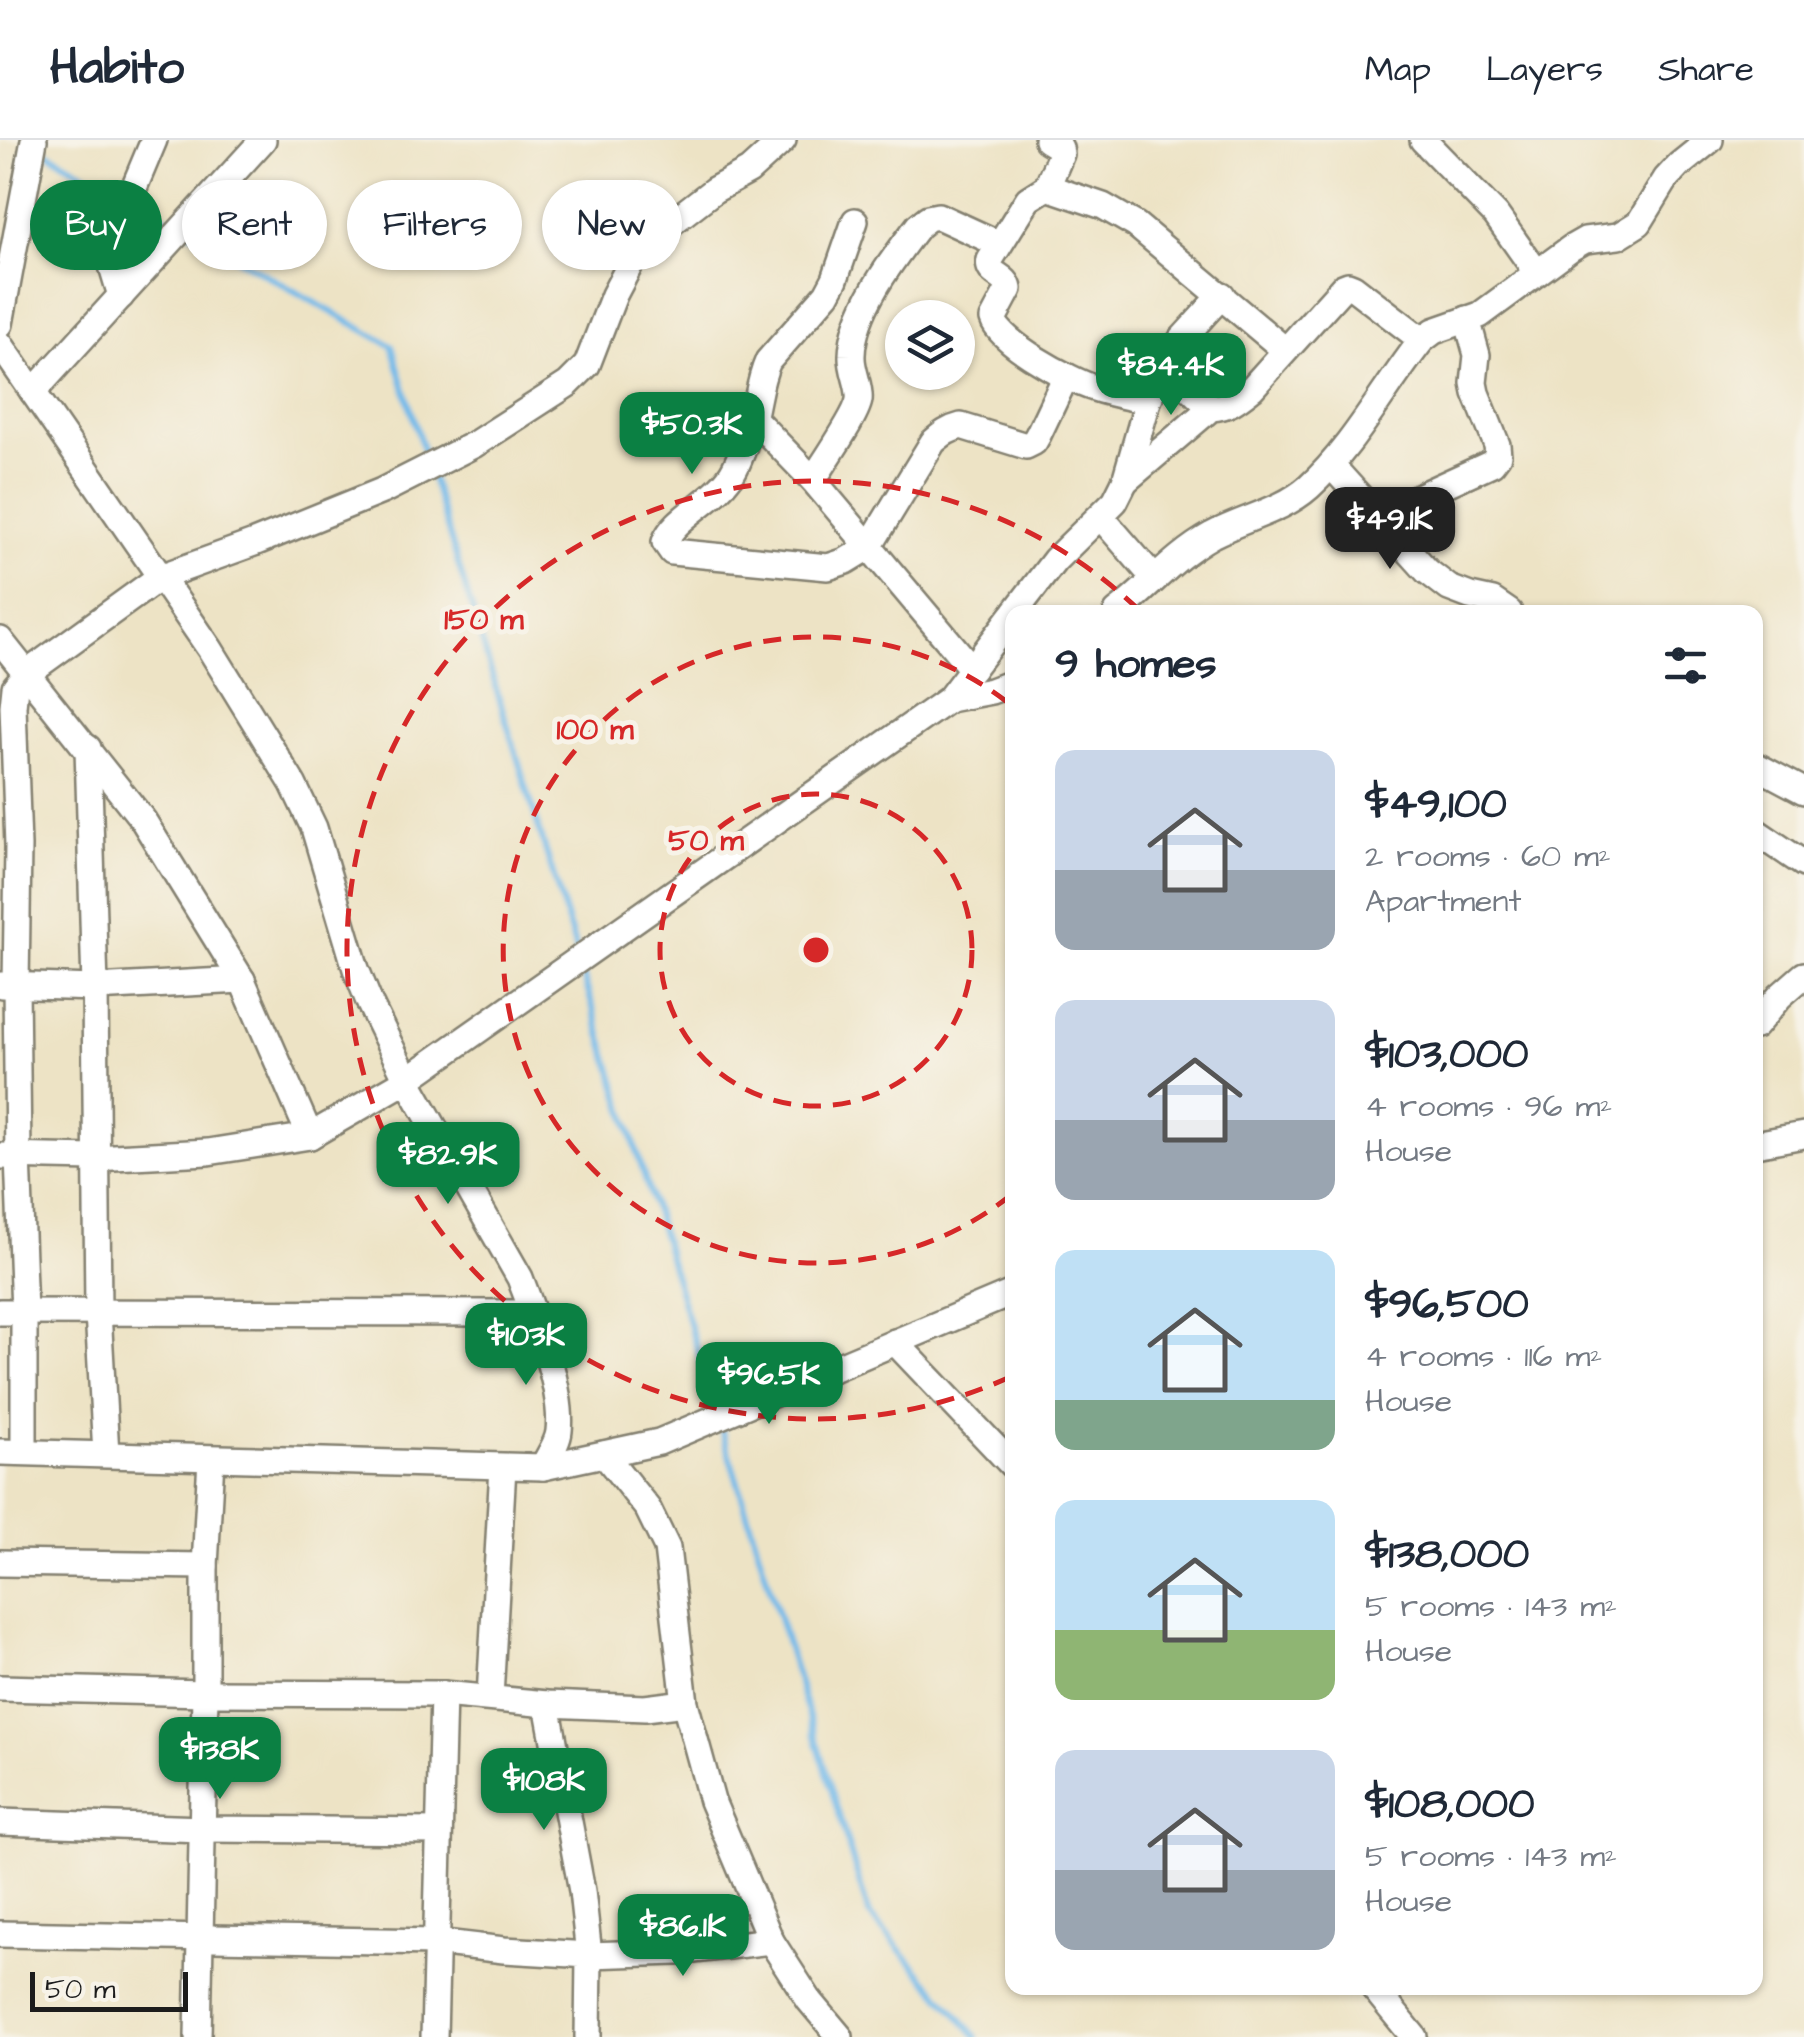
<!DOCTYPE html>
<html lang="en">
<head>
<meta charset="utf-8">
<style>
	body { margin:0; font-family:"Architects Daughter",sans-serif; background:#f2f2f3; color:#1f2937; height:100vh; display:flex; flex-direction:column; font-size:38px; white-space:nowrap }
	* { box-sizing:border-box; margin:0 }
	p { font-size:32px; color:#747a83 }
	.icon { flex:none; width:55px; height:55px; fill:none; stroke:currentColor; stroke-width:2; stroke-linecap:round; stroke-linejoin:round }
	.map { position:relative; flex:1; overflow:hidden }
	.side { position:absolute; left:1005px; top:465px; width:758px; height:1390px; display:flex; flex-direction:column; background:#fff; border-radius:20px; box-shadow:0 2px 8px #0004 }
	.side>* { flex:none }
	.guide { position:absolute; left:30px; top:40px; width:825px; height:90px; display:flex; gap:20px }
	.fabs { position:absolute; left:885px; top:160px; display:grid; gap:20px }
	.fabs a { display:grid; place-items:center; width:90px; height:90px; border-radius:50%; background:#fff; box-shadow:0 2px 8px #0004; font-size:50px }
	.scale { position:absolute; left:30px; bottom:25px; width:158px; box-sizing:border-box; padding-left:10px; border:5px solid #1c1c1c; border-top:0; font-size:28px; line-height:35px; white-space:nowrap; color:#1c1c1c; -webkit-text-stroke:8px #f7f3e8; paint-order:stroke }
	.price { position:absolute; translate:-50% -85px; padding:0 22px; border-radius:20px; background:#0b8043; color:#fff; font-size:32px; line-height:65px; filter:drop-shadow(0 2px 5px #0008) }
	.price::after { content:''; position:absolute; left:50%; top:60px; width:30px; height:22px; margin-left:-15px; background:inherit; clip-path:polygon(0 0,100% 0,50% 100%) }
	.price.current { background:#222; color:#fff }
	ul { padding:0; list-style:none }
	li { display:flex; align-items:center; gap:30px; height:250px; padding:0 50px }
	li span { display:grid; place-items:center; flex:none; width:280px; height:200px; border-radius:20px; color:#555 }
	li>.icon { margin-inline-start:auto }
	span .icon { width:120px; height:120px; fill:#fffc; stroke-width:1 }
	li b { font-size:42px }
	h2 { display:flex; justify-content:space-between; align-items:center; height:120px; padding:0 50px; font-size:42px }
	.pill { padding:0 35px; border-radius:45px; background:#fff; box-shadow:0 2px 8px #0004; font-size:35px; line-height:90px }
	.pill.current { background:#0b8043; color:#fff }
	header { display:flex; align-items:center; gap:60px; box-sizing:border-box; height:140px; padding:0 50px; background:#fff; border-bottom:2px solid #e0e1e3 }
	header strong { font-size:48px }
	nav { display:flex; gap:55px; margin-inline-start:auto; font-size:35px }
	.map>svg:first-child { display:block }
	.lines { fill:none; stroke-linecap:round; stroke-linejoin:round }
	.stream { stroke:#72baea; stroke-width:6 }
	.minor-casing { stroke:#848070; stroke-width:30 }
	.minor { stroke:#fff; stroke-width:25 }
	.ring { fill:none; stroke:#d62828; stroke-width:5; stroke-dasharray:18 12 }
	.centre { fill:#d62828; stroke:#f7f3e8; stroke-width:5 }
	.ring-label { font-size:30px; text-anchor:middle; font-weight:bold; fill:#d62828; stroke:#f7f3e8; stroke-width:10; stroke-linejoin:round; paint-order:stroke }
</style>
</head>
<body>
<header>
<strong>Habito</strong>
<nav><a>Map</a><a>Layers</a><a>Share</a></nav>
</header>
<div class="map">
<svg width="1804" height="1897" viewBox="0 0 1804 1897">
	<rect width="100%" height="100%" fill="#f7f3e8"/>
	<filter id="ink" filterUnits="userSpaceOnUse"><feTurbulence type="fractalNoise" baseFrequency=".01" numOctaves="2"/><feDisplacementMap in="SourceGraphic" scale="20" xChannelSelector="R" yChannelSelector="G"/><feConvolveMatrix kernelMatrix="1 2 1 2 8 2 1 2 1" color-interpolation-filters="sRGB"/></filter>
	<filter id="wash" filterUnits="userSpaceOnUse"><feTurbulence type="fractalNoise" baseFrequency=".0048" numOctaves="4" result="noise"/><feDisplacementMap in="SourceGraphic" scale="40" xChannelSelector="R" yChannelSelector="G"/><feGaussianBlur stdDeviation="2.25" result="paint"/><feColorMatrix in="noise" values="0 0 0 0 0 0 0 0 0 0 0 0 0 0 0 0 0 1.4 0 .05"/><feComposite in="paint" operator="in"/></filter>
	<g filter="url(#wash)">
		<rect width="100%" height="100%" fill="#ede3c5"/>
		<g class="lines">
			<g class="stream">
				<polyline points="40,8 125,56"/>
				<polyline points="136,62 178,85"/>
				<polyline points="188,91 392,206 426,320"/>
				<polyline points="430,332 577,813"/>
				<polyline points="580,825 716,1272"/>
				<polyline points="720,1284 869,1774 977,1897"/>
			</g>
		</g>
	</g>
	<g filter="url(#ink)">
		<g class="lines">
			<defs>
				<g id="minor">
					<path d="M1047,0L1060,8L1061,14L1047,47L1028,59L990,120C986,136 1007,134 1009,149L993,179C1000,203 1069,240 1094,248C1111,254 1130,257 1148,261"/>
					<polyline points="1423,0 1496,75 1537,133"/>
					<polyline points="1047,47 1103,66 1136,85 1285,210"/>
					<path d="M855,81L835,139L827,154L768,221C760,239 758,257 754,275C749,292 743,312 735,328C720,359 674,376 665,402L672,412L828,427L846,421L869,407L933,302C942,294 949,289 961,286L1026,306L1034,302L1038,295L1066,236"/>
					<polyline points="121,156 112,126 113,98 154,0"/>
					<polyline points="0,184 34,0"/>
					<path d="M0,204L210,509L293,644L314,688L356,829L370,864L407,940L520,1138C535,1178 564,1249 559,1291C558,1303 548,1316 543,1327"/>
					<polyline points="1164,224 1211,268"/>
					<polyline points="33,252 263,0"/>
					<polyline points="753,278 813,340 972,529"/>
					<polyline points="1331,325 1427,431 1449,448 1470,456 1493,461 1509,472"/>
					<path d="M813,340C823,324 857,275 859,260C861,247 851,230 852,215C853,171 892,120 918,86L928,78L938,76L999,104"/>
					<path d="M1125,341L1211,268C1229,267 1238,259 1252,248L1343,147L1348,145L1353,147L1422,200"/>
					<polyline points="1376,376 1492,323 1498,315 1497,305 1476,253 1474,243 1477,215 1467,179"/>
					<polyline points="1101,377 1154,438"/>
					<polyline points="1015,472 1055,420 1115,361 1125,341 1148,261 1164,224 1181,200 1222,155"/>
					<path d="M1117,472C1151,446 1173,417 1212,395C1244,378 1282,371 1309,347C1354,306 1384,248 1422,200L1434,191L1480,175L1571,108L1585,100L1618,96L1639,83L1666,39L1679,25L1710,0"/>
					<polyline points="0,500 143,680 242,840 310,996"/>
					<polyline points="949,559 991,551 1012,543"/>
					<polyline points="88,608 95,848 98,1172 106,1314"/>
					<polyline points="1755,625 1804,651"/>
					<polyline points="1755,691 1804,724"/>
					<polyline points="2,845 95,848 242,840"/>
					<polyline points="1755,886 1780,856 1804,835"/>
					<polyline points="1755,1004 1804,995"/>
					<polyline points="0,1016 95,1018 208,1012 310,996 407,940 949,559 1012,476"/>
					<polyline points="0,1172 533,1173"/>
					<polyline points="895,1202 1012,1325"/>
					<polyline points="0,1312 543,1327 659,1302 1012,1153"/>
					<polyline points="24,1312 24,1172 18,1016 16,845 18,706 13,566 15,547 26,534 160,437 254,403 382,351 475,304 568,244 587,225 614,155 634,117 661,91 714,50 749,31 783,0"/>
					<polyline points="604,1314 648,1369 667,1408 685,1563 712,1661 771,1801 809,1860 840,1897"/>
					<polyline points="0,1423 205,1426"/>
					<polyline points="0,1548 205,1553 443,1554 547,1564 645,1568 685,1563"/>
					<polyline points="490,1557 503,1327"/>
					<polyline points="547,1564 582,1751 589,1815 677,1812 771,1801"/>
					<polyline points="0,1682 203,1689 438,1691"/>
					<polyline points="0,1794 435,1802 504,1810 589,1815 588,1897"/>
					<polyline points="1374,1848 1414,1897"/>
					<polyline points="198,1897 205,1553 205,1426 211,1319"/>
					<polyline points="434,1897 443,1554"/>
				</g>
			</defs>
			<use href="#minor" class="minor-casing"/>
			<use href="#minor" class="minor"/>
		</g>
	</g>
	<g class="ring">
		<circle cx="816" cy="810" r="156"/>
		<path d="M1011 1055A313 313 0 1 1 1011 565"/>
		<path d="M1010 1237A469 469 0 1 1 1139 470"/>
	</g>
	<circle cx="816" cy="810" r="15" class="centre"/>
	<g class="ring-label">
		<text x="484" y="489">150 m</text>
		<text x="595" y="599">100 m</text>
		<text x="706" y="710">50 m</text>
	</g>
</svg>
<div class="fabs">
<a><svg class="icon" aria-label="layers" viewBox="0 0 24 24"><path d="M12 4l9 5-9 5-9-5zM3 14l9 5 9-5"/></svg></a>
</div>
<div class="scale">50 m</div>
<b class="price" style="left:1171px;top:278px">$84.4K</b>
<b class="price" style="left:692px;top:337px">$50.3K</b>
<b class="price current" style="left:1390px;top:432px">$49.1K</b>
<b class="price" style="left:448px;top:1067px">$82.9K</b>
<b class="price" style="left:526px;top:1248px">$103K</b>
<b class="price" style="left:769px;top:1287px">$96.5K</b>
<b class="price" style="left:220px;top:1662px">$138K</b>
<b class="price" style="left:544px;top:1693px">$108K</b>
<b class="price" style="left:683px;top:1839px">$86.1K</b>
<div class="guide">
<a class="pill current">Buy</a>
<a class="pill">Rent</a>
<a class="pill">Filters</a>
<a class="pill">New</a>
</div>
<section class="side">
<h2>9 homes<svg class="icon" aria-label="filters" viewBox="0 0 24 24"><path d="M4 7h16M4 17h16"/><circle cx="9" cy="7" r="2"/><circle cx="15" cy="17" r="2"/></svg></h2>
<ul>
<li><span style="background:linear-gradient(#c9d6e8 60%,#9aa5b1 0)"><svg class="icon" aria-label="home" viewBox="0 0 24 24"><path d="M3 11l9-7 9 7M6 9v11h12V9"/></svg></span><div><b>$49,100</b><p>2 rooms · 60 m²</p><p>Apartment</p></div></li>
<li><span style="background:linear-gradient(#c9d6e8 60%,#9aa5b1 0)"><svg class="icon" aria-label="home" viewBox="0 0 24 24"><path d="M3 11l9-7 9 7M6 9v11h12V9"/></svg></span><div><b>$103,000</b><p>4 rooms · 96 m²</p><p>House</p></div></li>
<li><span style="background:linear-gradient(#bfe0f5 75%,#7fa58c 0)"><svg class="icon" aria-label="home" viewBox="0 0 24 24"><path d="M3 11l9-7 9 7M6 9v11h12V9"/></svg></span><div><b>$96,500</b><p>4 rooms · 116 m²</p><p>House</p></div></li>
<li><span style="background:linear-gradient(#bfe0f5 65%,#8fb573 0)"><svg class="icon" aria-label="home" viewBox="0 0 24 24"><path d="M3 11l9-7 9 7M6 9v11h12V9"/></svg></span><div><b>$138,000</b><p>5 rooms · 143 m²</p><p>House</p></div></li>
<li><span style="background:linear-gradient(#c9d6e8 60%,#9aa5b1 0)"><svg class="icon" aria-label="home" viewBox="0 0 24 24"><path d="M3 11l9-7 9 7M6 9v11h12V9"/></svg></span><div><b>$108,000</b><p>5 rooms · 143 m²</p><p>House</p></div></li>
</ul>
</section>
</div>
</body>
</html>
